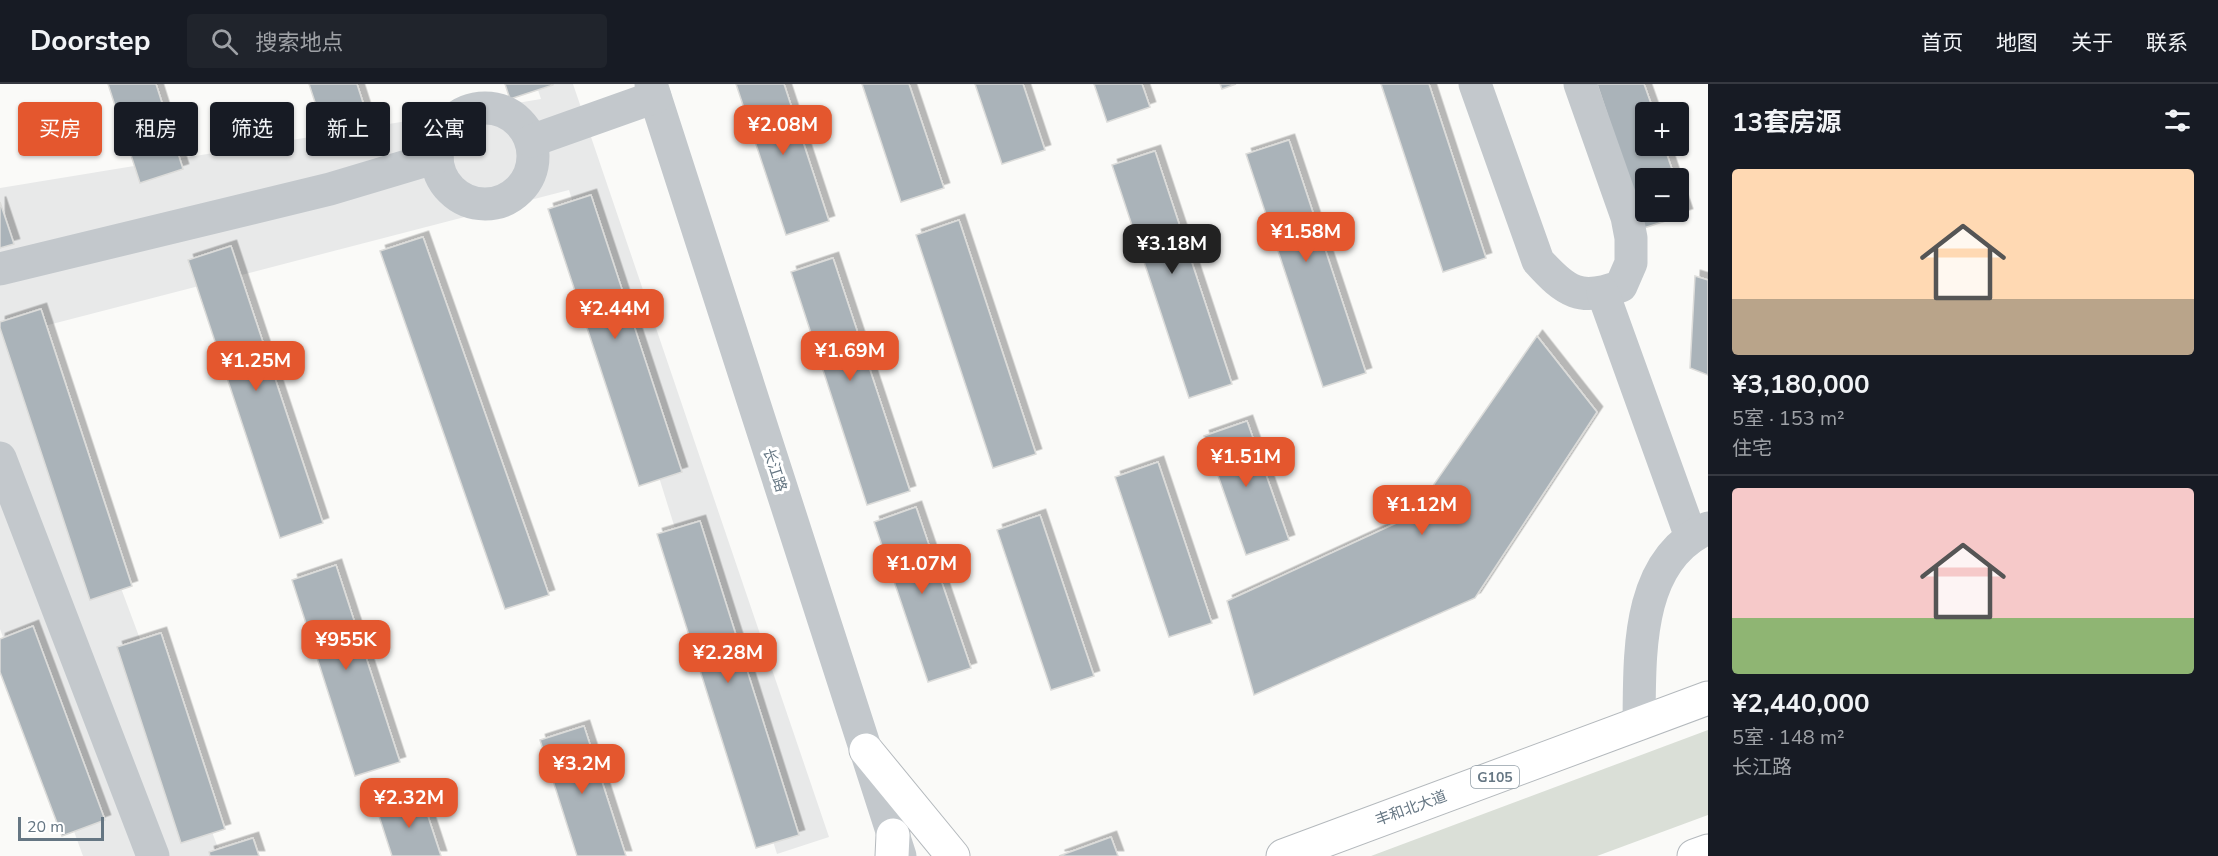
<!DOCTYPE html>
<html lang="zh">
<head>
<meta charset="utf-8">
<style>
	body { margin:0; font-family:"Nunito Sans","Noto Sans SC",sans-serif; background:#20242c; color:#f1f3f6; height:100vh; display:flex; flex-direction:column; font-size:22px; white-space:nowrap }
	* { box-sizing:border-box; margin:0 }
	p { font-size:20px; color:#9ea1a6 }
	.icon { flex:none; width:33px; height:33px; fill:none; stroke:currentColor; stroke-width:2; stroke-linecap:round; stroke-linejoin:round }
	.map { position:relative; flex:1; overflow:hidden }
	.drawer { display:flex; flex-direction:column; background:#171b24; width:510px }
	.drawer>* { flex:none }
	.hud { position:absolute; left:18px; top:18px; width:570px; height:54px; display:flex; gap:12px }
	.buttons { position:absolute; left:1635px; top:18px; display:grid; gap:12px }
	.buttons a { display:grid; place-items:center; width:54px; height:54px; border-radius:6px; background:#171b24; box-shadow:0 2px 4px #0004; font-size:30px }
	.scale { position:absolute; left:18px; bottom:15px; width:86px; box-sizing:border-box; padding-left:6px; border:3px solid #657683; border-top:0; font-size:16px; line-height:21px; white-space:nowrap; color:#657683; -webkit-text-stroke:4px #fff; paint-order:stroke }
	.price { position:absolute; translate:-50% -51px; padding:0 14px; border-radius:12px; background:#e4572e; color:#fff; font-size:20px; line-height:39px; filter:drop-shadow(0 2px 3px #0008) }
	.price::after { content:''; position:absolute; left:50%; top:36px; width:18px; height:14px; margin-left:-9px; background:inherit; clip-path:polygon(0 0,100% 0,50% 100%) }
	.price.active { background:#222; color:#fff }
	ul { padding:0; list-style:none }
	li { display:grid; align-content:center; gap:12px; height:318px; padding:0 24px }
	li+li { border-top:2px solid #363941 }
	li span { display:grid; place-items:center; height:186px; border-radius:6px; color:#555 }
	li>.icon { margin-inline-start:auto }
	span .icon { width:108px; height:108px; fill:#fffc; stroke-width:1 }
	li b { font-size:26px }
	h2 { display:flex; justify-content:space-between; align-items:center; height:72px; padding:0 24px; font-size:26px }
	.pill { padding:0 21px; border-radius:6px; background:#171b24; box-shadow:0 2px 4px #0004; font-size:21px; line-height:54px }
	.pill.active { background:#e4572e; color:#fff }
	header { display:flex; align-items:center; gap:36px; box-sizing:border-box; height:84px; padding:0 30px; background:#171b24; border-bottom:2px solid #363941 }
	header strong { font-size:28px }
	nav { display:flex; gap:33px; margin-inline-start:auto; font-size:21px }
	.search { width:420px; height:54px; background:#20242c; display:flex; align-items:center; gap:15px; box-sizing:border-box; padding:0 21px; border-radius:6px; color:#9ea1a6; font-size:22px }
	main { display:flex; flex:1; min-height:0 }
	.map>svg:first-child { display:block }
	.built { fill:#e8e9e9 }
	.green { fill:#dadfd7 }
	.building { fill:#aab3b9; stroke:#dcdcda; stroke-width:1.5; filter:url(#shadow) }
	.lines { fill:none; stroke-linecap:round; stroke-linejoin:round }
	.highway-casing { stroke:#b4b9bd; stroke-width:35 }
	.minor { stroke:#c3c8cc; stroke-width:33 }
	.highway { stroke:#fff; stroke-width:33 }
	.labels { text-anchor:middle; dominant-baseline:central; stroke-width:6; stroke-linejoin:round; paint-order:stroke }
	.shield { fill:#fff; stroke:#939fa8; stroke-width:1.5 }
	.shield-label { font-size:14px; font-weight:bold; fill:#657683 }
	.street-label { font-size:15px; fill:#657683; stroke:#fff }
</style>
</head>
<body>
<header>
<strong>Doorstep</strong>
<div class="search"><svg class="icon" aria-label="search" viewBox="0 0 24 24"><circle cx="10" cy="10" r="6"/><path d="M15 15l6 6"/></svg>搜索地点</div>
<nav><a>首页</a><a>地图</a><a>关于</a><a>联系</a></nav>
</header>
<main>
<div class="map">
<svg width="1708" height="772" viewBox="0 0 1708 772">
	<defs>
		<filter id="shadow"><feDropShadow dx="5.5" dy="-5.5" stdDeviation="0" flood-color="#0004"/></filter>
	</defs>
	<rect width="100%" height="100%" fill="#fafaf8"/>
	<polygon class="built" points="536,0 573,0 829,753 777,770 569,106 25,247 221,772 83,772 0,545 0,104 541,15"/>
	<polygon class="green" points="1708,646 1708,731 1597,772 1371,772"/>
	<g class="building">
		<polygon points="108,0 156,0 183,85 140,99"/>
		<polygon points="309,0 357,0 375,56 332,70"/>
		<polygon points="505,0 553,0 553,1 510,15"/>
		<polygon points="736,0 784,0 829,137 786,151"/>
		<polygon points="862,0 909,0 944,104 901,118"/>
		<polygon points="975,0 1023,0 1045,66 1002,80"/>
		<polygon points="1094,0 1142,0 1150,23 1107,38"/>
		<polygon points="1220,0 1236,0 1222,5"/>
		<polygon points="1381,0 1429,0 1486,174 1443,188"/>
		<polygon points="1597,0 1644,0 1654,28 1646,28 1646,62 1664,62 1675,94 1646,94 1646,128 1678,128 1678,104 1687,130 1644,144"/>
		<polygon points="1289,56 1366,289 1323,303 1246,70"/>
		<polygon points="1155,67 1232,300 1189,314 1112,81"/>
		<polygon points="591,111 682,388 639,402 548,125"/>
		<polygon points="0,118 14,160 0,164"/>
		<polygon points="959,136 1036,370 993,384 916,151"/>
		<polygon points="423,153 549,511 505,525 380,167"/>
		<polygon points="231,162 323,439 280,454 188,176"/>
		<polygon points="833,174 910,407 867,421 791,188"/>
		<polygon points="1695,192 1708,196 1708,291 1690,284"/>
		<polygon points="41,225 132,502 90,516 0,244 0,238"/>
		<polygon points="1537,252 1597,328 1475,514 1254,611 1227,517 1412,432"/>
		<polygon points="1247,337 1289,456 1246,471 1204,352"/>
		<polygon points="1158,378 1212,539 1169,553 1115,393"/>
		<polygon points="916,423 971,584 928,598 874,438"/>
		<polygon points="1040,431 1094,592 1051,606 997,446"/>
		<polygon points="700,437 799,751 756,764 657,450"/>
		<polygon points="336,481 400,678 355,692 292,496"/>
		<polygon points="33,542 105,736 62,752 0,588 0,555"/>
		<polygon points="161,549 225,745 181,759 117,563"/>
		<polygon points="584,642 626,772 577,772 540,656"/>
		<polygon points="421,711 441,772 392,772 377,726"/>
		<polygon points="1111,753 1118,772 1059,772"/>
		<polygon points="253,754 259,772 210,772 209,768"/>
	</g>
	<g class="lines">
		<defs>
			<g id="highway">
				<polyline points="866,666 953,772"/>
				<polyline points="892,772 893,751"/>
				<polyline points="1283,772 1708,614"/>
				<polyline points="1694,772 1708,767"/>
			</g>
		</defs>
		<use href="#highway" class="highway-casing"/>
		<g class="minor">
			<polyline points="651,0 900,772"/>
			<path d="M1475,0L1538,177C1566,208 1580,218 1621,202L1631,179V154L1627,133L1580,0"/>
			<circle cx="485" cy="72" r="48"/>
			<polyline points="531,57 655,13"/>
			<polyline points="0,185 330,105 437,73"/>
			<polyline points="1603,209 1691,453"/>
			<polyline points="0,374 153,772"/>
			<path d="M1639,640C1640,572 1635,476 1708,444"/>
		</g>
		<use href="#highway" class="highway"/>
	</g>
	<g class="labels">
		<rect class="shield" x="1471" y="682" width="48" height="22" rx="4.5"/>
		<g class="shield-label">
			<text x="1495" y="693">G105</text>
		</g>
		<g class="street-label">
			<text transform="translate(775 386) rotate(72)">长江路</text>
			<text transform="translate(1411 724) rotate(-20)">丰和北大道</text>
		</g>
	</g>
</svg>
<div class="buttons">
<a>+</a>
<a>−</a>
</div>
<div class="scale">20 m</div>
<b class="price" style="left:783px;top:72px">¥2.08M</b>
<b class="price" style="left:1306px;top:179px">¥1.58M</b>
<b class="price active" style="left:1172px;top:191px">¥3.18M</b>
<b class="price" style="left:615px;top:256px">¥2.44M</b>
<b class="price" style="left:850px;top:298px">¥1.69M</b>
<b class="price" style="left:256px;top:308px">¥1.25M</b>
<b class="price" style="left:1246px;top:404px">¥1.51M</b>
<b class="price" style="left:1422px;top:452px">¥1.12M</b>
<b class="price" style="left:922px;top:511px">¥1.07M</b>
<b class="price" style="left:346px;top:587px">¥955K</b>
<b class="price" style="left:728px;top:600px">¥2.28M</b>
<b class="price" style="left:582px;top:711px">¥3.2M</b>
<b class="price" style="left:409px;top:745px">¥2.32M</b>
<div class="hud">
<a class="pill active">买房</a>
<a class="pill">租房</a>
<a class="pill">筛选</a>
<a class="pill">新上</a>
<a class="pill">公寓</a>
</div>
</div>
<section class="drawer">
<h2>13套房源<svg class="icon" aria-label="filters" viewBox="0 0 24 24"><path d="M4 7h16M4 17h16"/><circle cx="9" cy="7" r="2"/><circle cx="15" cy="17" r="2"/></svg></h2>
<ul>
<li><span style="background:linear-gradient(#ffd9b3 70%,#b9a48a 0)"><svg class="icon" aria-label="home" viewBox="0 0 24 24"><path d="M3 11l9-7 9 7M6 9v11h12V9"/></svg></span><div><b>¥3,180,000</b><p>5室 · 153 m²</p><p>住宅</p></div></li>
<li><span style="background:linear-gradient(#f6c9c9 70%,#8fb573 0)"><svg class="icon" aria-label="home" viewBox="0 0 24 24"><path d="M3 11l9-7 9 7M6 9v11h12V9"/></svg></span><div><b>¥2,440,000</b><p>5室 · 148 m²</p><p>长江路</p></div></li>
</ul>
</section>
</main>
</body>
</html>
